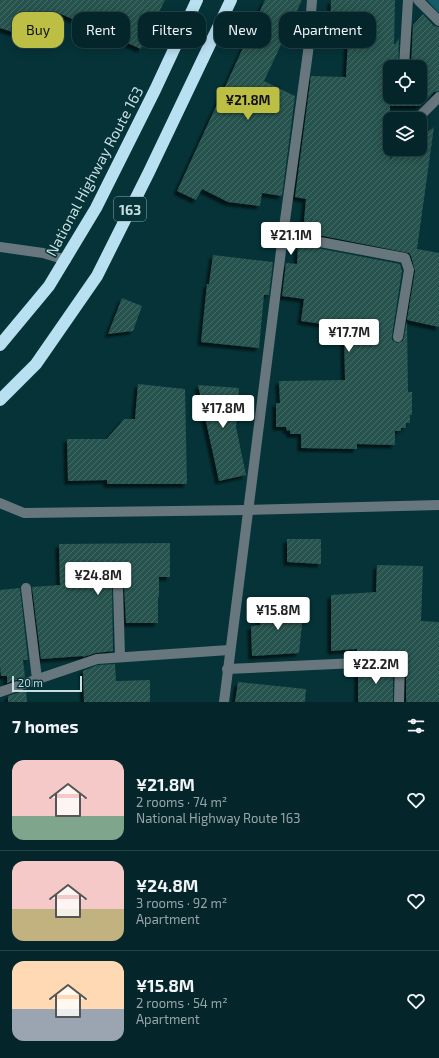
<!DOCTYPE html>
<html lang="en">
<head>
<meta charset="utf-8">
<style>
	body { margin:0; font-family:"Exo 2",sans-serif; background:#0d2e32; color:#f1f3f6; height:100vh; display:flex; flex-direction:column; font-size:15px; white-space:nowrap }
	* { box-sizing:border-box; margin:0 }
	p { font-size:13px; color:#97a5a8 }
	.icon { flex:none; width:22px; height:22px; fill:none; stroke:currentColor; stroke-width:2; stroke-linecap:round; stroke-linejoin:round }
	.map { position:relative; height:702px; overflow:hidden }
	.drawer { display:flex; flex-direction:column; background:#04262a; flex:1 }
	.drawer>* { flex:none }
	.banner { position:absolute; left:12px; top:12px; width:415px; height:36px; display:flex; gap:8px }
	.buttons { position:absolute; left:383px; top:60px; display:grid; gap:8px }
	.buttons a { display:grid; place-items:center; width:44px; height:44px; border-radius:8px; background:#04262a; box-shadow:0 2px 10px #0003,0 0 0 1px #254347; font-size:20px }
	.scale { position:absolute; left:12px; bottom:10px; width:70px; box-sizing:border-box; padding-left:4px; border:2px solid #c8dee1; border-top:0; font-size:11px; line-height:14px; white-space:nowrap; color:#c8dee1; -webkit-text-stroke:3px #053338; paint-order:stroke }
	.price { position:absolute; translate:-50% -34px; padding:0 9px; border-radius:4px; background:#fff; color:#222; font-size:13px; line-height:26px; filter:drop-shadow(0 1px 2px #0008) }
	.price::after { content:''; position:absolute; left:50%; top:24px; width:12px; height:9px; margin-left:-6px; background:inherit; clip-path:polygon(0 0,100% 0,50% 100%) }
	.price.active { background:#bcbf43; color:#111 }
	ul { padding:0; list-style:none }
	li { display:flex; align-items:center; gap:12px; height:100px; padding:0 12px }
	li+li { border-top:1px solid #254347 }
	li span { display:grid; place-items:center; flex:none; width:112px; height:80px; border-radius:12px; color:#555 }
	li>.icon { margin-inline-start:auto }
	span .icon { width:48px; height:48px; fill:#fffc; stroke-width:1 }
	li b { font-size:17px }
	h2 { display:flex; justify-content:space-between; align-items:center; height:48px; padding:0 12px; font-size:17px }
	.tag { padding:0 14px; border-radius:12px; background:#04262a; box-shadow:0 2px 10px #0003,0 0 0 1px #254347; font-size:14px; line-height:36px }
	.tag.active { background:#bcbf43; color:#111 }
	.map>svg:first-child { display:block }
	.green { fill:#155d66 }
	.building { fill:url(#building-hatch); filter:url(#shadow) }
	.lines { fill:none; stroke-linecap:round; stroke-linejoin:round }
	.minor { stroke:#68777e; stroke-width:10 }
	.highway { stroke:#b9e0f1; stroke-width:12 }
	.labels { text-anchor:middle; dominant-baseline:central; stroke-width:3; stroke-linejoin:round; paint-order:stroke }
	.shield { fill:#053338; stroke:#8eabae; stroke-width:1 }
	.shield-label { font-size:14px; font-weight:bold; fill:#c8dee1 }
	.street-label { font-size:15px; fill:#c8dee1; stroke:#053338 }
</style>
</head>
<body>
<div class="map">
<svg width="439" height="702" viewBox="0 0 439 702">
	<defs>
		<pattern id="building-hatch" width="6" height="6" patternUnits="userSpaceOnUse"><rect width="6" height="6" fill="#27524e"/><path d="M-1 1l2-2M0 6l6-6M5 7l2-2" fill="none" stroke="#456a67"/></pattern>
		<filter id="shadow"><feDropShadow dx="-3.5" dy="3.5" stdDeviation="1" flood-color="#0009"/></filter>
	</defs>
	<rect width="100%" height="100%" fill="#053338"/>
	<polygon class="green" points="427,0 439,0 439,13"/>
	<g class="building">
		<polygon points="0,0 165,0 141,49 54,11 44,42 0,28"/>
		<polygon points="265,0 302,0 264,81 295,96 282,196 262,193 260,206 228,202 202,189 196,200 177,191"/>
		<polygon points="331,0 395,0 394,45 399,39 398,67 390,67 390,97 420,97 420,67 411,67 413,25 423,14 434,26 439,27 439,91 434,92 420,106 390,106 390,159 403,149 420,149 420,137 434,127 417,249 439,253 439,327 407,320 415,271 411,256 409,253 303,232 306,199 295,197 311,76 346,77 348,39 330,38"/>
		<polygon points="301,245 400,264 402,271 392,336 392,340 397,343 403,341 407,321 408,392 412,392 412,415 410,415 410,423 406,423 406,428 401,428 401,431 395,431 395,445 357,444 357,449 301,448 301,434 290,434 290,430 287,431 286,427 276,427 276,403 280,403 279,381 345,380 344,327 301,321 304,299 282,296 286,263 297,264 298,248 301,248"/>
		<polygon points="213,255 273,262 269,295 264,295 259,348 201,342 207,284 209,284"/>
		<polygon points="122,298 142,306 133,331 108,334"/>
		<polygon points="138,384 185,389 187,484 107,484 107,480 68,481 67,439 107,439 124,419 135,419"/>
		<polygon points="198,385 239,388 236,427 246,475 219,481"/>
		<polygon points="287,539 321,539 321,564 287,562"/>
		<polygon points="170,543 170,577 159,577 159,597 158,597 158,623 126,623 124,585 121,581 115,580 112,586 113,651 96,653 83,657 83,656 41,659 32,587 60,585 59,544"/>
		<polygon points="377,565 423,566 421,621 439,622 439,702 406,702 406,661 405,657 403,655 357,656 357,649 331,651 331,595 376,592"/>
		<polygon points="20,588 28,660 23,660 25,677 7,683 7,676 1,676 0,666 0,590"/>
		<polygon points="304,606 299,653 252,656 251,626 260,625 258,608"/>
		<polygon points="115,664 116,681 150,680 150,702 84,702 83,671 98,665"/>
		<polygon points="393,668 393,702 358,702 358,669"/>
		<polygon points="238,682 306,689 305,702 235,702"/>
		<polygon points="26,690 27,702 8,702 8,696"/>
	</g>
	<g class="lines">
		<g class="minor">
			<polyline points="418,0 439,21"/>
			<polyline points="404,67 408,0"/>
			<polyline points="417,119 439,97"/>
			<polyline points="283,235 405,258 409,270 398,337"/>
			<polyline points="0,247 43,253 66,260"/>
			<polyline points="0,503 24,513 248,510 439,505"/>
			<polyline points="118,586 120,657"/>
			<polyline points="26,588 37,679"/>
			<polyline points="227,669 400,661 399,702"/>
			<polyline points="0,692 97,659 229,650"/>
			<polyline points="224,702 283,235 308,52 312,0"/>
		</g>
		<g class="highway">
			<polyline points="0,345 49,286 96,208 155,90 197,0"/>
			<polyline points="0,400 36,364 97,276 149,172 231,0"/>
		</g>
	</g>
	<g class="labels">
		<rect class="shield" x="114" y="197" width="32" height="24" rx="3"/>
		<g class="shield-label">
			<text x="130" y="209">163</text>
		</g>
		<g class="street-label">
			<text transform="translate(94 171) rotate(-62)">National Highway Route 163</text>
		</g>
	</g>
</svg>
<div class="buttons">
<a><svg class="icon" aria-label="locate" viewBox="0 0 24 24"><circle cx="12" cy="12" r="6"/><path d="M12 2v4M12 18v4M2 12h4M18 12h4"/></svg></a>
<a><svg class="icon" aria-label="layers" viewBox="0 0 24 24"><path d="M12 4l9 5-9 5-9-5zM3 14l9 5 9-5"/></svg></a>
</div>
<div class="scale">20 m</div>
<b class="price active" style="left:248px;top:121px">¥21.8M</b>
<b class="price" style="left:291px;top:256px">¥21.1M</b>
<b class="price" style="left:349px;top:353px">¥17.7M</b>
<b class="price" style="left:223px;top:429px">¥17.8M</b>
<b class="price" style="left:98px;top:596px">¥24.8M</b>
<b class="price" style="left:278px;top:631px">¥15.8M</b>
<b class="price" style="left:376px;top:685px">¥22.2M</b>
<div class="banner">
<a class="tag active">Buy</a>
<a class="tag">Rent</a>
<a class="tag">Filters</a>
<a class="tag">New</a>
<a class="tag">Apartment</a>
</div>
</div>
<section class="drawer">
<h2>7 homes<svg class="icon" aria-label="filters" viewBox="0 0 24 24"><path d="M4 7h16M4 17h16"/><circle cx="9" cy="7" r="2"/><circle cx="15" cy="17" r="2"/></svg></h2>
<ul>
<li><span style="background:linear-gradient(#f6c9c9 70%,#7fa58c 0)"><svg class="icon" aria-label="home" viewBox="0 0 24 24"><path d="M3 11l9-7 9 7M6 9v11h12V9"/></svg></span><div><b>¥21.8M</b><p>2 rooms · 74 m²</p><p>National Highway Route 163</p></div><svg class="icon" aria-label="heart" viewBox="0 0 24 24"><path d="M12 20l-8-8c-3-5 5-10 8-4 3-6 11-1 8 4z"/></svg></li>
<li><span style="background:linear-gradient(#f6c9c9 60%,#c2b280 0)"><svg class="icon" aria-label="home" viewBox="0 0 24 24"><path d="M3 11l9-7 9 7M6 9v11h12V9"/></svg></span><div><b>¥24.8M</b><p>3 rooms · 92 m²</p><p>Apartment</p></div><svg class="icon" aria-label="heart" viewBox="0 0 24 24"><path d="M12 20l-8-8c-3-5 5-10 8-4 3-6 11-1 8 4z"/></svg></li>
<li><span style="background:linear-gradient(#ffd9b3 60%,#9aa5b1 0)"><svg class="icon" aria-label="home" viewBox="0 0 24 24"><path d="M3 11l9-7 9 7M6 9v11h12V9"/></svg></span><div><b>¥15.8M</b><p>2 rooms · 54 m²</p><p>Apartment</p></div><svg class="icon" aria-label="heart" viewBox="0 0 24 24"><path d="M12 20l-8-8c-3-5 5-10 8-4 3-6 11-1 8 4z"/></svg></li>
</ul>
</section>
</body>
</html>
